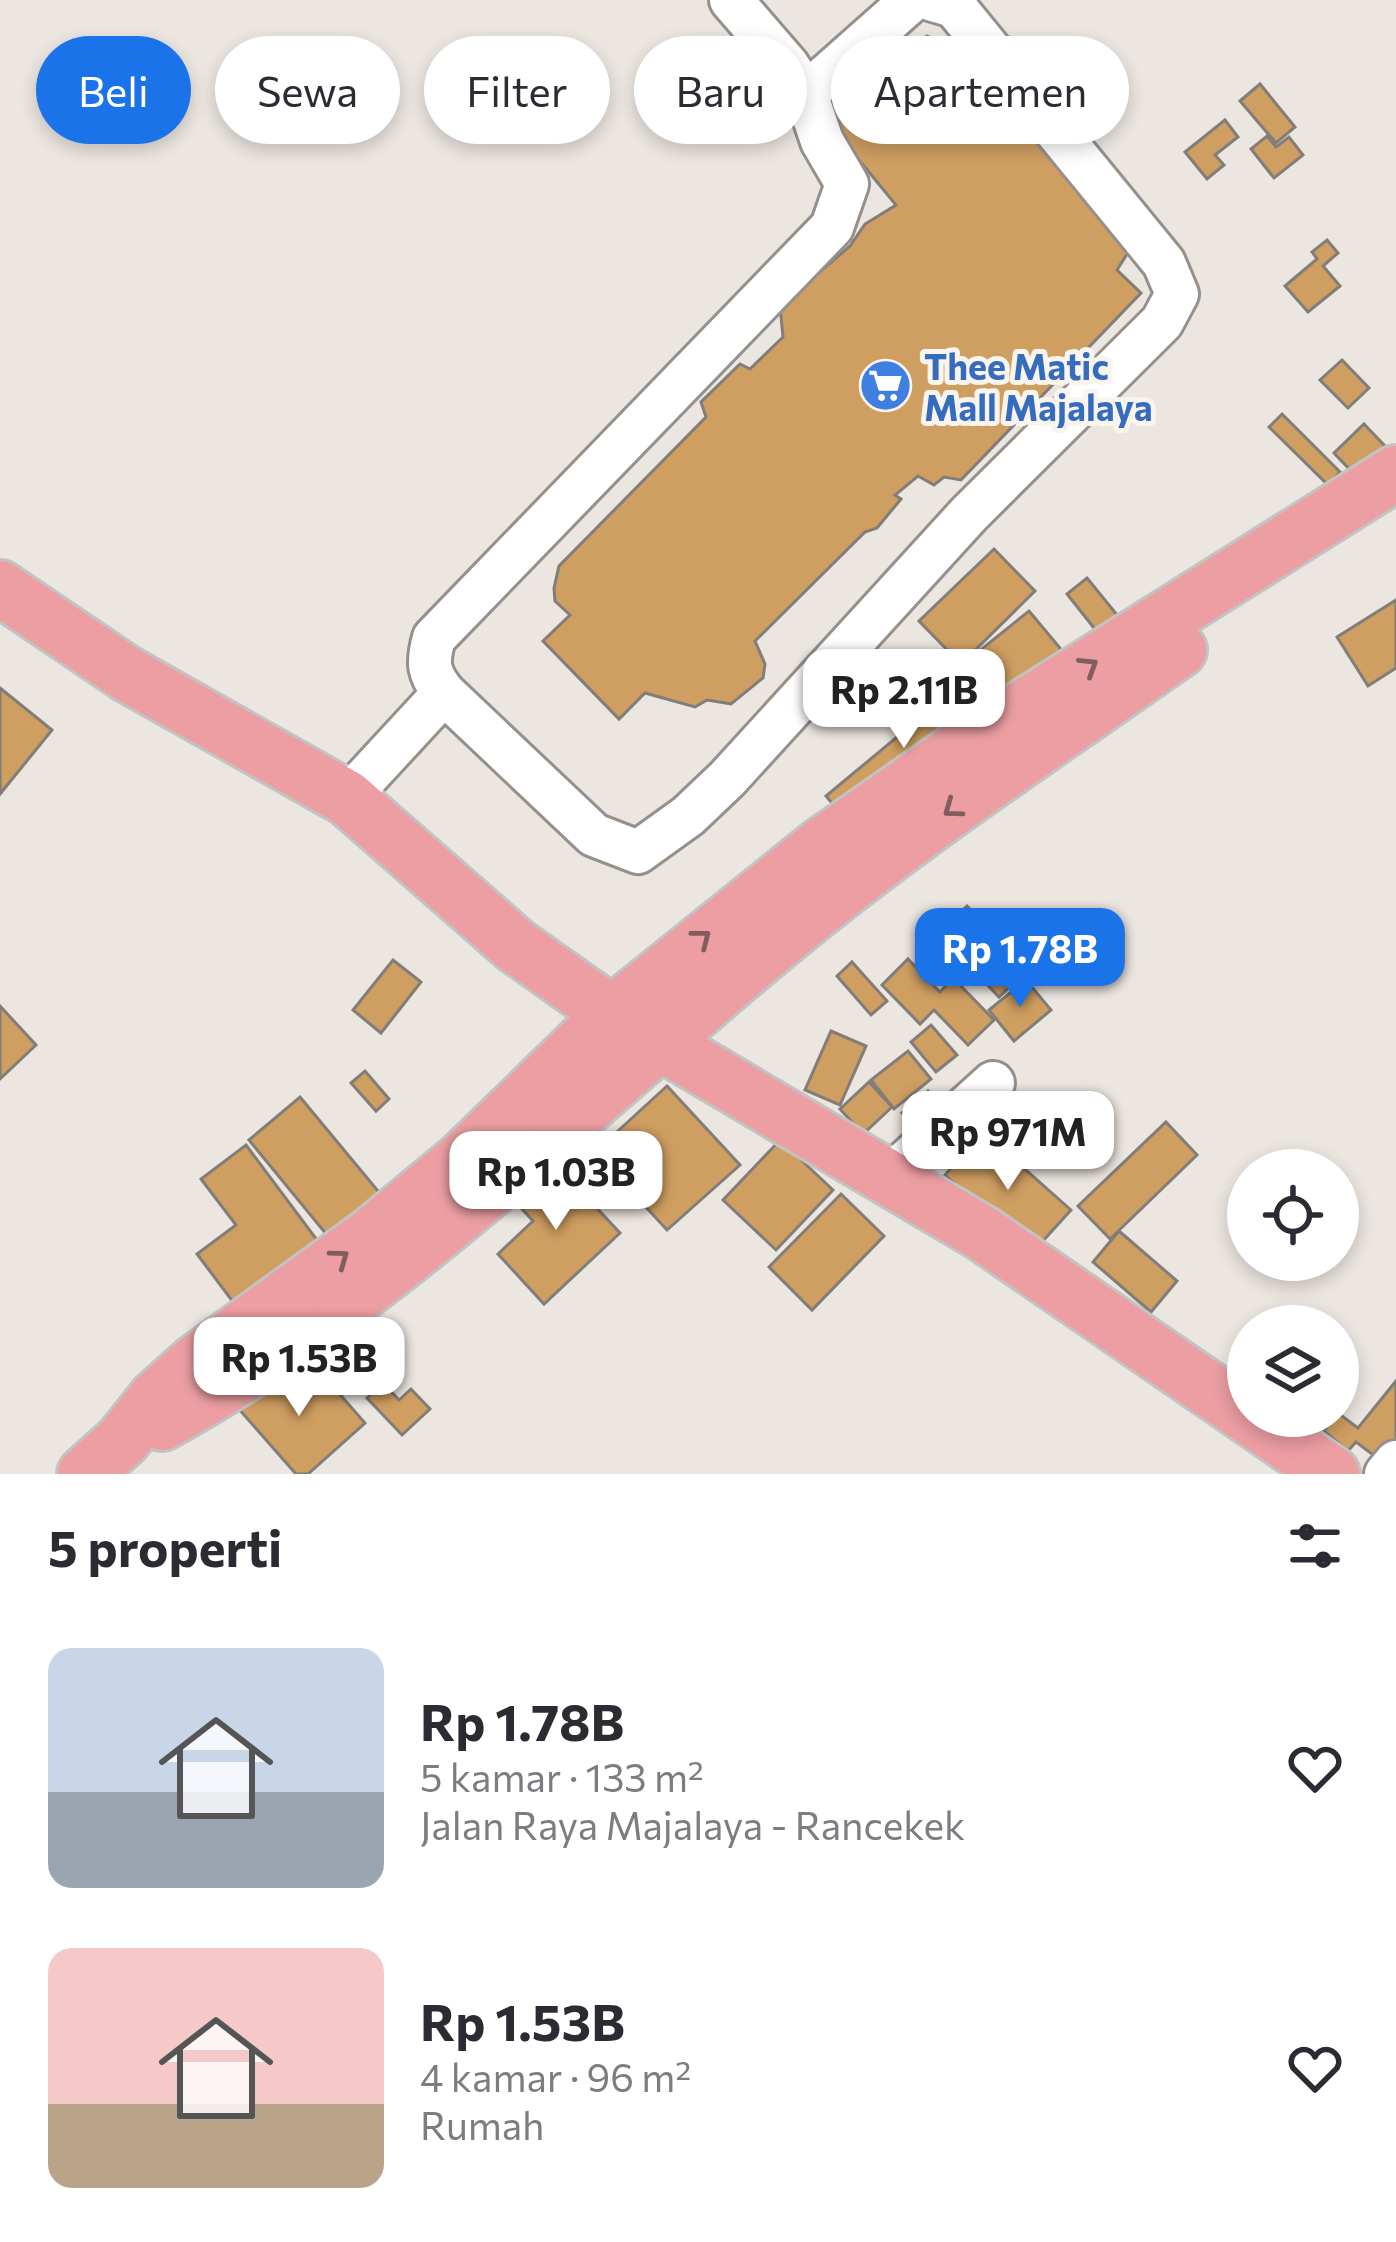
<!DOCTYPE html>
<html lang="id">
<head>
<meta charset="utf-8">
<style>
	body { margin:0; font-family:Commissioner,sans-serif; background:#f7f7f7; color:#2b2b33; height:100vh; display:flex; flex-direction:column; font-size:45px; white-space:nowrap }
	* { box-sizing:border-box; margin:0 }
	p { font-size:39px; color:#7c7c81 }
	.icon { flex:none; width:66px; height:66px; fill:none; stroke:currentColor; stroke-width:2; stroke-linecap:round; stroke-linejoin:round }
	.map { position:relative; height:1474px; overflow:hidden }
	.sheet { display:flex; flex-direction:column; background:#fff; flex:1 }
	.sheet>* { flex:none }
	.guide { position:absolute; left:36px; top:36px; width:1326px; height:108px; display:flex; gap:24px }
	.fabs { position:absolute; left:1227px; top:1149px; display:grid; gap:24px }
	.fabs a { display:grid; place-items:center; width:132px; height:132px; border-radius:50%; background:#fff; box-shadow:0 6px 18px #0003; font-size:60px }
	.price { position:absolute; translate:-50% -102px; padding:0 27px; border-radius:24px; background:#fff; color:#222; font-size:39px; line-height:78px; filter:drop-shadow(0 3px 6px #0008) }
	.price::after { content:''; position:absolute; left:50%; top:72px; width:36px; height:27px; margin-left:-18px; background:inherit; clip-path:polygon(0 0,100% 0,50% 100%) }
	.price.active { background:#1a73e8; color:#fff }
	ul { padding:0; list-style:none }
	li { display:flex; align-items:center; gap:36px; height:300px; padding:0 48px }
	li span { display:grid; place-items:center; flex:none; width:336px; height:240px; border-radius:24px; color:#555 }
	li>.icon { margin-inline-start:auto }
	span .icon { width:144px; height:144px; fill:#fffc; stroke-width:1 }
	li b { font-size:51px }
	h2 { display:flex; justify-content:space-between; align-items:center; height:144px; padding:0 48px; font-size:51px }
	.pill { padding:0 42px; border-radius:54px; background:#fff; box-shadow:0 6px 18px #0003; font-size:42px; line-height:108px }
	.pill.active { background:#1a73e8; color:#fff }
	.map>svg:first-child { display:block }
	.building { fill:#cf9e61; stroke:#827d78; stroke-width:3 }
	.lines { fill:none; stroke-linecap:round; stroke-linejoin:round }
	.minor-casing { stroke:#95908b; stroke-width:48 }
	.major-casing { stroke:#c3c3c2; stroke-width:60 }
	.minor { stroke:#fff; stroke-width:42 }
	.major { stroke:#ec9ea3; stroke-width:54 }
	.oneway { stroke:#815d5e }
	.labels { text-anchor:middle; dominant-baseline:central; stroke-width:10; stroke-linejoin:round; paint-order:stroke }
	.shop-label { font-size:36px; font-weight:bold; fill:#366cbe; stroke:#f9f4ee; text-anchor:start }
</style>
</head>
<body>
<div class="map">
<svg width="1396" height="1474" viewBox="0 0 1396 1474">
	<rect width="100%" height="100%" fill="#ece6e1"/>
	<g class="building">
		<polygon points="927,36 958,50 1129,251 1117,270 1141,293 961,480 944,477 934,485 918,476 895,495 901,499 877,528 865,532 755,641 765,664 763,678 731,704 707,700 695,707 645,693 619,719 543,641 570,615 555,601 554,588 559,566 706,417 701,402 740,364 750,369 783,337 780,306 850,246 865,224 896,205 832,127"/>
		<polygon points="1260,84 1295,127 1276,143 1240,101"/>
		<polygon points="1225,120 1238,137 1215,155 1224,165 1207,179 1185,152"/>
		<polygon points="1267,136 1276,147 1289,137 1303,155 1274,178 1251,149"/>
		<polygon points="1327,240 1338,253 1323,266 1340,286 1308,312 1285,286 1317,259 1312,252"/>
		<polygon points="1342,360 1369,388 1348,408 1320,380"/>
		<polygon points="1282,414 1340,472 1328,485 1269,427"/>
		<polygon points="1364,424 1385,446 1355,475 1334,453"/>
		<polygon points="994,549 1035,591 961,664 919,621"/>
		<polygon points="1087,578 1118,616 1098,633 1067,594"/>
		<polygon points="1396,600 1396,668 1368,686 1337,637"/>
		<polygon points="1029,611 1065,654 1009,699 973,656"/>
		<polygon points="961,684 981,709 845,819 826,796"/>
		<polygon points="0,688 52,730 0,794"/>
		<polygon points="967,906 1027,970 999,997 938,933"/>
		<polygon points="908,959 940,992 953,978 994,1020 968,1045 934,1010 920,1024 882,985"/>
		<polygon points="393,960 421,982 381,1033 353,1010"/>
		<polygon points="852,962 887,1001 871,1015 837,976"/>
		<polygon points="1026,980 1051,1010 1014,1041 989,1010"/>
		<polygon points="0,1006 36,1045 0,1079"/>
		<polygon points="931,1025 957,1055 936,1072 911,1042"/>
		<polygon points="831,1031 866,1046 840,1105 805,1090"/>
		<polygon points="908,1051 931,1079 894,1109 871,1080"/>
		<polygon points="365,1071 389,1099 376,1111 351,1083"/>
		<polygon points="869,1082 892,1107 863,1134 840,1109"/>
		<polygon points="667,1086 740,1165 667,1230 595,1152"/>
		<polygon points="928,1091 945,1110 919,1132 902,1113"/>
		<polygon points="300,1097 383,1197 331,1240 249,1140"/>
		<polygon points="1166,1122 1197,1155 1110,1239 1078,1206"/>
		<polygon points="983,1132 1071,1210 1032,1253 945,1175"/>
		<polygon points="780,1140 833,1190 776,1250 723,1200"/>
		<polygon points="246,1145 320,1244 236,1306 197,1254 236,1225 201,1179"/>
		<polygon points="552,1160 620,1233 544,1304 498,1254 533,1221 512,1198"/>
		<polygon points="841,1194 884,1236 812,1310 769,1267"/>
		<polygon points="1119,1231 1177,1281 1151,1312 1093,1262"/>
		<polygon points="298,1366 319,1391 329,1382 365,1423 308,1474 296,1474 230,1399 256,1376 270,1391"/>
		<polygon points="1396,1381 1396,1441 1380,1460 1356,1442 1348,1451 1324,1431 1338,1413 1358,1428"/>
		<polygon points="383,1383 399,1400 411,1389 430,1409 402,1435 367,1398"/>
	</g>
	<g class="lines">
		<defs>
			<g id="minor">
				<path d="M731,0L788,66L806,94L822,141L847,184L832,227L434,638C427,663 428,673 444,693L594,835L638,852L688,816L727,779L969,514L1162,322L1177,294L1164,263L954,6L933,0"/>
				<polyline points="806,94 912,0"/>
				<polyline points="347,798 444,693"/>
				<polyline points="888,1178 993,1083"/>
				<polyline points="1386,1474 1396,1462"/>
			</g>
			<g id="major">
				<polyline points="0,588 127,674 347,798 516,946 612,1014 982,1233 1332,1474"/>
				<path d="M162,1423C394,1295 579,1106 783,938C909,834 1045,744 1179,650"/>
				<polyline points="85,1474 123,1440 156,1398 195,1363 370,1236 463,1159 612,1014 822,845 975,738 1396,473"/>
			</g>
		</defs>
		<use href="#minor" class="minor-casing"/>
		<use href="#major" class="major-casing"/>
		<use href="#minor" class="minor"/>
		<use href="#major" class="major"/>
	</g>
	<defs><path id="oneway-chevron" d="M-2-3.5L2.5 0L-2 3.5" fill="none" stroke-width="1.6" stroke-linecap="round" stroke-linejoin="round" transform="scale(3)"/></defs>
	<g class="oneway">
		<use href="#oneway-chevron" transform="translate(1089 666) rotate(-32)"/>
		<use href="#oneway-chevron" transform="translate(952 809) rotate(144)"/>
		<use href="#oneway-chevron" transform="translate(702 938) rotate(-38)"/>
		<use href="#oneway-chevron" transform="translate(340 1258) rotate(-36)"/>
	</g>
	<defs>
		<symbol id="supermarket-disc" viewBox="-11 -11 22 22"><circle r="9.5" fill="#3f7fe0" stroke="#f9f4ee"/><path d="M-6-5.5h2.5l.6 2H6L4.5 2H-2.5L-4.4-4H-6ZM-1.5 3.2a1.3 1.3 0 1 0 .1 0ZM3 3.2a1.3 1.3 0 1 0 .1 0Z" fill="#fff"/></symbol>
	</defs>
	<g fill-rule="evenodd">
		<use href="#supermarket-disc" x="856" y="356" width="59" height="59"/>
	</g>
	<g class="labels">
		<g class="shop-label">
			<text x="924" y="365">Thee Matic<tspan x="924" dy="41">Mall Majalaya</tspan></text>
		</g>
	</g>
</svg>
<div class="fabs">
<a><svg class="icon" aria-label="locate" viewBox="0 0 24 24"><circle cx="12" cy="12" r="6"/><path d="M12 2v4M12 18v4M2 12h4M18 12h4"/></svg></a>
<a><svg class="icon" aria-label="layers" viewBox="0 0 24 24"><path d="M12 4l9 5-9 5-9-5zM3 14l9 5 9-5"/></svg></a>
</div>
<b class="price" style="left:904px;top:751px">Rp 2.11B</b>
<b class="price active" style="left:1020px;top:1010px">Rp 1.78B</b>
<b class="price" style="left:1008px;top:1193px">Rp 971M</b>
<b class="price" style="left:556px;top:1233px">Rp 1.03B</b>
<b class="price" style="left:299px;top:1419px">Rp 1.53B</b>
<div class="guide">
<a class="pill active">Beli</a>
<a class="pill">Sewa</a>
<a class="pill">Filter</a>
<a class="pill">Baru</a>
<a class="pill">Apartemen</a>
</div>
</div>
<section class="sheet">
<h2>5 properti<svg class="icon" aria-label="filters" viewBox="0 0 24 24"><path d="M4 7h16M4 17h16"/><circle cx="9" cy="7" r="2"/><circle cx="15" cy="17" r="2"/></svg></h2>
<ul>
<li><span style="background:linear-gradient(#c9d6e8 60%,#9aa5b1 0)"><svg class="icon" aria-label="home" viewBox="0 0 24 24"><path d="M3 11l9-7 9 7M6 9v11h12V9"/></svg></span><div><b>Rp 1.78B</b><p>5 kamar · 133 m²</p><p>Jalan Raya Majalaya - Rancekek</p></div><svg class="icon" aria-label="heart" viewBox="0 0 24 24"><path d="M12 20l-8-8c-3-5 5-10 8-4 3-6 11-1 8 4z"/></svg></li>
<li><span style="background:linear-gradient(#f6c9c9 65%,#b9a48a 0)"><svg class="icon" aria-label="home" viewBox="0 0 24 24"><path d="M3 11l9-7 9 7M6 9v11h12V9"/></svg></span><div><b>Rp 1.53B</b><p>4 kamar · 96 m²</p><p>Rumah</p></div><svg class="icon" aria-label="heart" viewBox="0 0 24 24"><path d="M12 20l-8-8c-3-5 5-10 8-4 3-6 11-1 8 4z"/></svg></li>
</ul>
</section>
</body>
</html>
